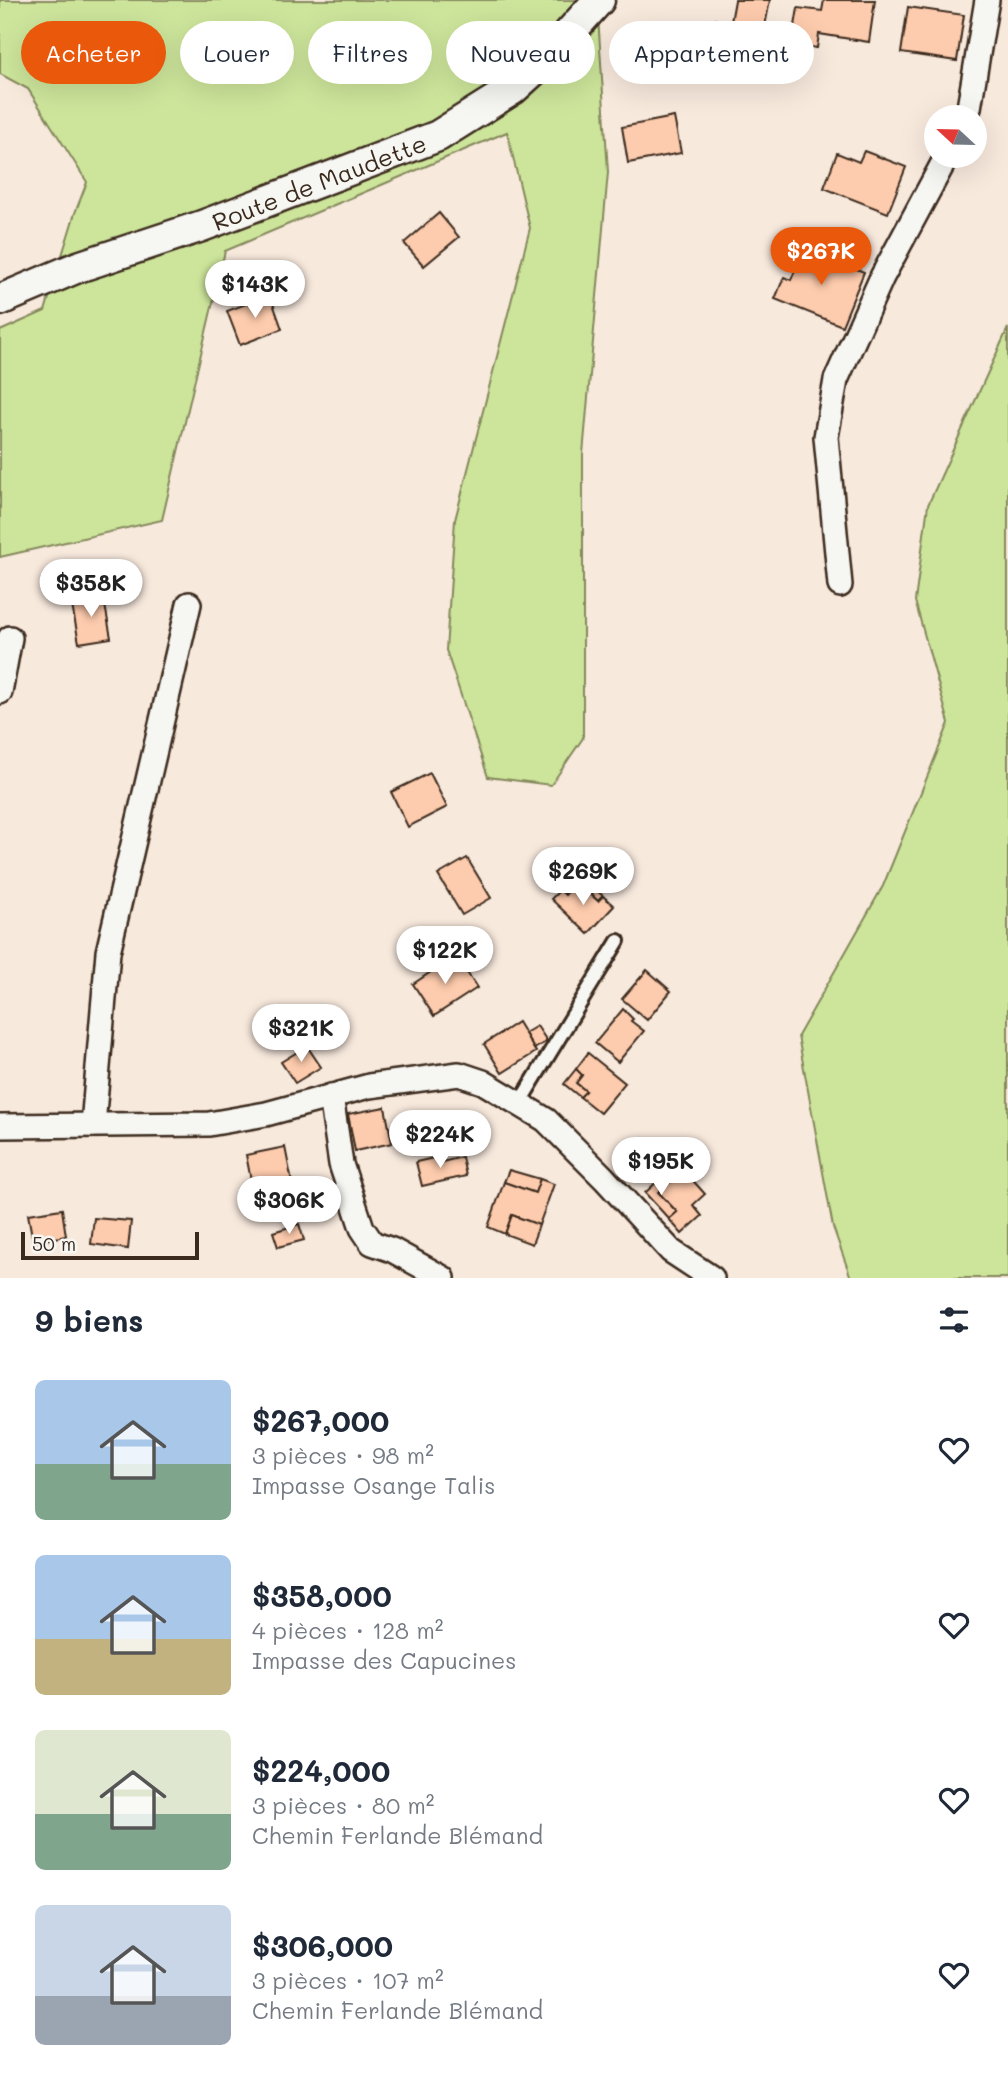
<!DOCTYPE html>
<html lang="fr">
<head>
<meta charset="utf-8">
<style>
	body { margin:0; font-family:Mali,sans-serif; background:#f2f2f3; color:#1f2937; height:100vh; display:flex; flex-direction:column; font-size:26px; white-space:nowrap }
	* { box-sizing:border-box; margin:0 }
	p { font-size:23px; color:#747a83 }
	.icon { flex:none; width:38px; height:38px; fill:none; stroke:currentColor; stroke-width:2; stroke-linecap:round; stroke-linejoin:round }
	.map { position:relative; height:1278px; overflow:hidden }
	.side { display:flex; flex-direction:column; background:#fff; flex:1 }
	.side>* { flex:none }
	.guide { position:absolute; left:21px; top:21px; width:966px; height:63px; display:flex; gap:14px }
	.needle { width:46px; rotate:292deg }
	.tools { position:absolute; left:924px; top:105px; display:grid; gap:14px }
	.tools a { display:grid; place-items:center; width:63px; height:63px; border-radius:50%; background:#fff; box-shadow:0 7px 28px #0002; font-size:35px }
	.scale { position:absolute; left:21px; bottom:18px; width:178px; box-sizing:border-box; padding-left:7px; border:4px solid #3b2a1e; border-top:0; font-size:19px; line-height:24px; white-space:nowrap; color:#3b2a1e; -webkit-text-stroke:5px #f6f6f2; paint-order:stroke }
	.price { position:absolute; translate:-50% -60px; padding:0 16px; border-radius:24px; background:#fff; color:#222; font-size:23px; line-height:46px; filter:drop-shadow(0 2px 4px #0008) }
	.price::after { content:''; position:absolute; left:50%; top:42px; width:21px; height:16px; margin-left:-10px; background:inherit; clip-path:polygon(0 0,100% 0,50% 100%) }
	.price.selected { background:#ea580c; color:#fff }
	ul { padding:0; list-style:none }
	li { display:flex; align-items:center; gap:21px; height:175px; padding:0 35px }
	li span { display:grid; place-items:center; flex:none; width:196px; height:140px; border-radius:10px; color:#555 }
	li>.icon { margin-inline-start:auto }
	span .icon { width:84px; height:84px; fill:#fffc; stroke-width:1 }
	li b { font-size:30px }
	h2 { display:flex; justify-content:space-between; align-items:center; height:84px; padding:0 35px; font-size:30px }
	.pill { padding:0 24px; border-radius:32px; background:#fff; box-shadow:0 7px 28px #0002; font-size:24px; line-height:63px }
	.pill.selected { background:#ea580c; color:#fff }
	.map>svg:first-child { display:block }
	.green { fill:#cde59b; stroke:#84885c; stroke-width:2 }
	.building { fill:#fdcbad; stroke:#3b2a1e; stroke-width:2 }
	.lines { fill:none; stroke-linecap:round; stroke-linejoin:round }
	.service-casing { stroke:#3b2a1e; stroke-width:18 }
	.minor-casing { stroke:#3b2a1e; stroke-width:28 }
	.tertiary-casing { stroke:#3b2a1e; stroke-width:35 }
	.service { stroke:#f6f6f2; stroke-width:12 }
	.minor { stroke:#f6f6f2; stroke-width:23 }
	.tertiary { stroke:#f6f6f2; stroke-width:30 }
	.labels { text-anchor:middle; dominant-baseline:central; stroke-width:5; stroke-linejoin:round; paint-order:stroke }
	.street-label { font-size:24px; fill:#3b2a1e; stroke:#f6f6f2 }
</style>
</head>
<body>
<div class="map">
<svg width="1008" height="1278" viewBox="0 0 1008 1278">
	<rect width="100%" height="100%" fill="#f8e9dd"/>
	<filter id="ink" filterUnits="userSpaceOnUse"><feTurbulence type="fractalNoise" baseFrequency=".0143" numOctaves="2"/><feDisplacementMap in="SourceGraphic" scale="14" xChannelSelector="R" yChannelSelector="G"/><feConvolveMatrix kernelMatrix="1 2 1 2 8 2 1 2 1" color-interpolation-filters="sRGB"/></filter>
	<g filter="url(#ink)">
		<g class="green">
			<polygon points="0,0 597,0 608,172 583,454 583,738 551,785 488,777 446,650 455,520 530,228 507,132 225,251 162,520 0,557 0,331 45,311 75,213 87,182 28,89 0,74"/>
			<polygon points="1008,328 1008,1278 851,1278 833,1227 798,1036 883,886 949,723 915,601 928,505"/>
		</g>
		<g class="building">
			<polygon points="735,0 770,0 762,42 754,40 752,52 707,43 711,19 731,22"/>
			<polygon points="824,0 875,0 869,42 819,34 817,48 792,44 798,8 822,11"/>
			<polygon points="908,7 964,15 957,61 901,53"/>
			<polygon points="769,39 787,42 784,67 760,64 763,47 768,48"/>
			<polygon points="674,117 681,153 628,163 622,127"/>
			<polygon points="864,151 906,167 888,213 824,188 837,153 859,162"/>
			<polygon points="439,213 459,237 424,266 404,243"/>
			<polygon points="805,248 864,272 842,326 775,299 784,277 791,280"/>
			<polygon points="270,295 282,329 240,345 227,311"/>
			<polygon points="103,594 111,638 79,643 71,600"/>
			<polygon points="430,773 447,807 408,827 391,792"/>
			<polygon points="467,858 491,898 462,915 438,875"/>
			<polygon points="576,872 603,896 598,901 577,882 565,895 560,890"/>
			<polygon points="577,882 598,901 603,896 614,906 588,934 551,899 560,890 565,895"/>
			<polygon points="456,955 477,988 434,1016 413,984"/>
			<polygon points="647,970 671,991 647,1020 622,999"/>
			<polygon points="623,1009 633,1019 631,1021 644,1031 618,1062 595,1043"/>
			<polygon points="518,1022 536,1052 502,1073 484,1044"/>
			<polygon points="537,1026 547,1041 534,1049 525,1033"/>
			<polygon points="307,1046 321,1067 295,1083 281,1062"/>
			<polygon points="588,1053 625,1083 600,1113 580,1097 586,1091 576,1083 582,1075 576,1069"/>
			<polygon points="576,1069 582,1075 576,1083 586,1091 580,1097 564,1084"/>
			<polygon points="385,1107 392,1143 355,1151 348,1114"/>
			<polygon points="285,1147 292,1182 253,1190 246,1155"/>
			<polygon points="442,1156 442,1162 462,1157 466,1176 422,1186 416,1162"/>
			<polygon points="678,1164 705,1194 693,1205 702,1216 682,1234 669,1219 677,1212 658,1192 671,1181 665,1174"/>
			<polygon points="509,1170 540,1179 535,1193 504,1182"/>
			<polygon points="665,1174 671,1181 658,1192 677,1212 669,1219 645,1193"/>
			<polygon points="540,1179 554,1184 539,1225 512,1215 505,1234 488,1227 504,1182 535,1193"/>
			<polygon points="62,1209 66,1236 33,1242 28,1214"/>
			<polygon points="512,1215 539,1225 532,1244 505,1234"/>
			<polygon points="94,1218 131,1221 128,1249 91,1244"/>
			<polygon points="299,1224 304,1240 278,1247 273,1232"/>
		</g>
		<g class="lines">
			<defs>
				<polyline id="service" points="520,1102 618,941"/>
				<g id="minor">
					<polyline points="965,117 969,108 987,0"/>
					<polyline points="840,585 826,437 836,380 882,277 947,156"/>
					<polyline points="0,692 10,638"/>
					<polyline points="331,1096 341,1164 362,1228 372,1243 392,1250 443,1278"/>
					<polyline points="93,1125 108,952 189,604"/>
					<polyline points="0,1126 209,1124 266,1114 369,1086 459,1074 483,1082 546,1120 604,1178 671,1251 712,1278"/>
				</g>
				<polyline id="tertiary" points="0,300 78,267 202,226 438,136 513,89 547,58 599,0"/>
			</defs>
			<use href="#service" class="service-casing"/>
			<use href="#minor" class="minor-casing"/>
			<use href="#tertiary" class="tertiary-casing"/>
			<use href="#service" class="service"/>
			<use href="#minor" class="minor"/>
			<use href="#tertiary" class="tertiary"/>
		</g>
	</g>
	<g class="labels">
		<g class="street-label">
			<text transform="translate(319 182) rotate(-21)">Route de Maudette</text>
		</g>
	</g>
</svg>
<div class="tools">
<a><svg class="needle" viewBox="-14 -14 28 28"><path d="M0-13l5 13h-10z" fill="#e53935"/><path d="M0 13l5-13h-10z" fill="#747a83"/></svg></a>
</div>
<div class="scale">50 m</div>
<b class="price selected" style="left:821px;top:287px">$267K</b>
<b class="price" style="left:255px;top:320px">$143K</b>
<b class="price" style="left:91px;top:619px">$358K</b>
<b class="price" style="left:583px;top:907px">$269K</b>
<b class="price" style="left:445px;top:986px">$122K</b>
<b class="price" style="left:301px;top:1064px">$321K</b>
<b class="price" style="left:440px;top:1170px">$224K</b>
<b class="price" style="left:661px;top:1197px">$195K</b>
<b class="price" style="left:289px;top:1236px">$306K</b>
<div class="guide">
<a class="pill selected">Acheter</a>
<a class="pill">Louer</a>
<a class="pill">Filtres</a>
<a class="pill">Nouveau</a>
<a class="pill">Appartement</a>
</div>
</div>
<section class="side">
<h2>9 biens<svg class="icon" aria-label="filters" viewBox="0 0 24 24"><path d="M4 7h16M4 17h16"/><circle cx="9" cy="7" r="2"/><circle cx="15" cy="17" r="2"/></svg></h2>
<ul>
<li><span style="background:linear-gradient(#a9c7e8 60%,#7fa58c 0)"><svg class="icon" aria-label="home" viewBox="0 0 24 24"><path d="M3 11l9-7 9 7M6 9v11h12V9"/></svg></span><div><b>$267,000</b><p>3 pièces · 98 m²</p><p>Impasse Osange Talis</p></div><svg class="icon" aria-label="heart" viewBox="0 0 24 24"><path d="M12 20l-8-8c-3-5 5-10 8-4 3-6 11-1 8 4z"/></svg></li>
<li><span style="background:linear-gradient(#a9c7e8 60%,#c2b280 0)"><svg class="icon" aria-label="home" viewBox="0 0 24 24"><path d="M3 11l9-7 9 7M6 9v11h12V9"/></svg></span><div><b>$358,000</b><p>4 pièces · 128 m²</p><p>Impasse des Capucines</p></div><svg class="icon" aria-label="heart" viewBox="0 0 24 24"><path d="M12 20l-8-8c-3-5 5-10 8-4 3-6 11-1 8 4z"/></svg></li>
<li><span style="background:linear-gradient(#dfe7d0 60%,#7fa58c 0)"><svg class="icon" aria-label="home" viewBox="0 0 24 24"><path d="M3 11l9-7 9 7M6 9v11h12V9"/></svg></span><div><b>$224,000</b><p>3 pièces · 80 m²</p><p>Chemin Ferlande Blémand</p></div><svg class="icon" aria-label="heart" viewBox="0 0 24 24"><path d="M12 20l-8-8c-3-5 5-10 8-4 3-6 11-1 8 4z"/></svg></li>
<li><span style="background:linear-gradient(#c9d6e8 65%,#9aa5b1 0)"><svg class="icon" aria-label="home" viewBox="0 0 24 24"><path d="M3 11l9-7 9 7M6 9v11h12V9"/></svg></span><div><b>$306,000</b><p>3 pièces · 107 m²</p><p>Chemin Ferlande Blémand</p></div><svg class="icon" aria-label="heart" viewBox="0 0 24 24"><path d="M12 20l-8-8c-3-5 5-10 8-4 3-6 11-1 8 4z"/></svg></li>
</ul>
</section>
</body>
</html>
